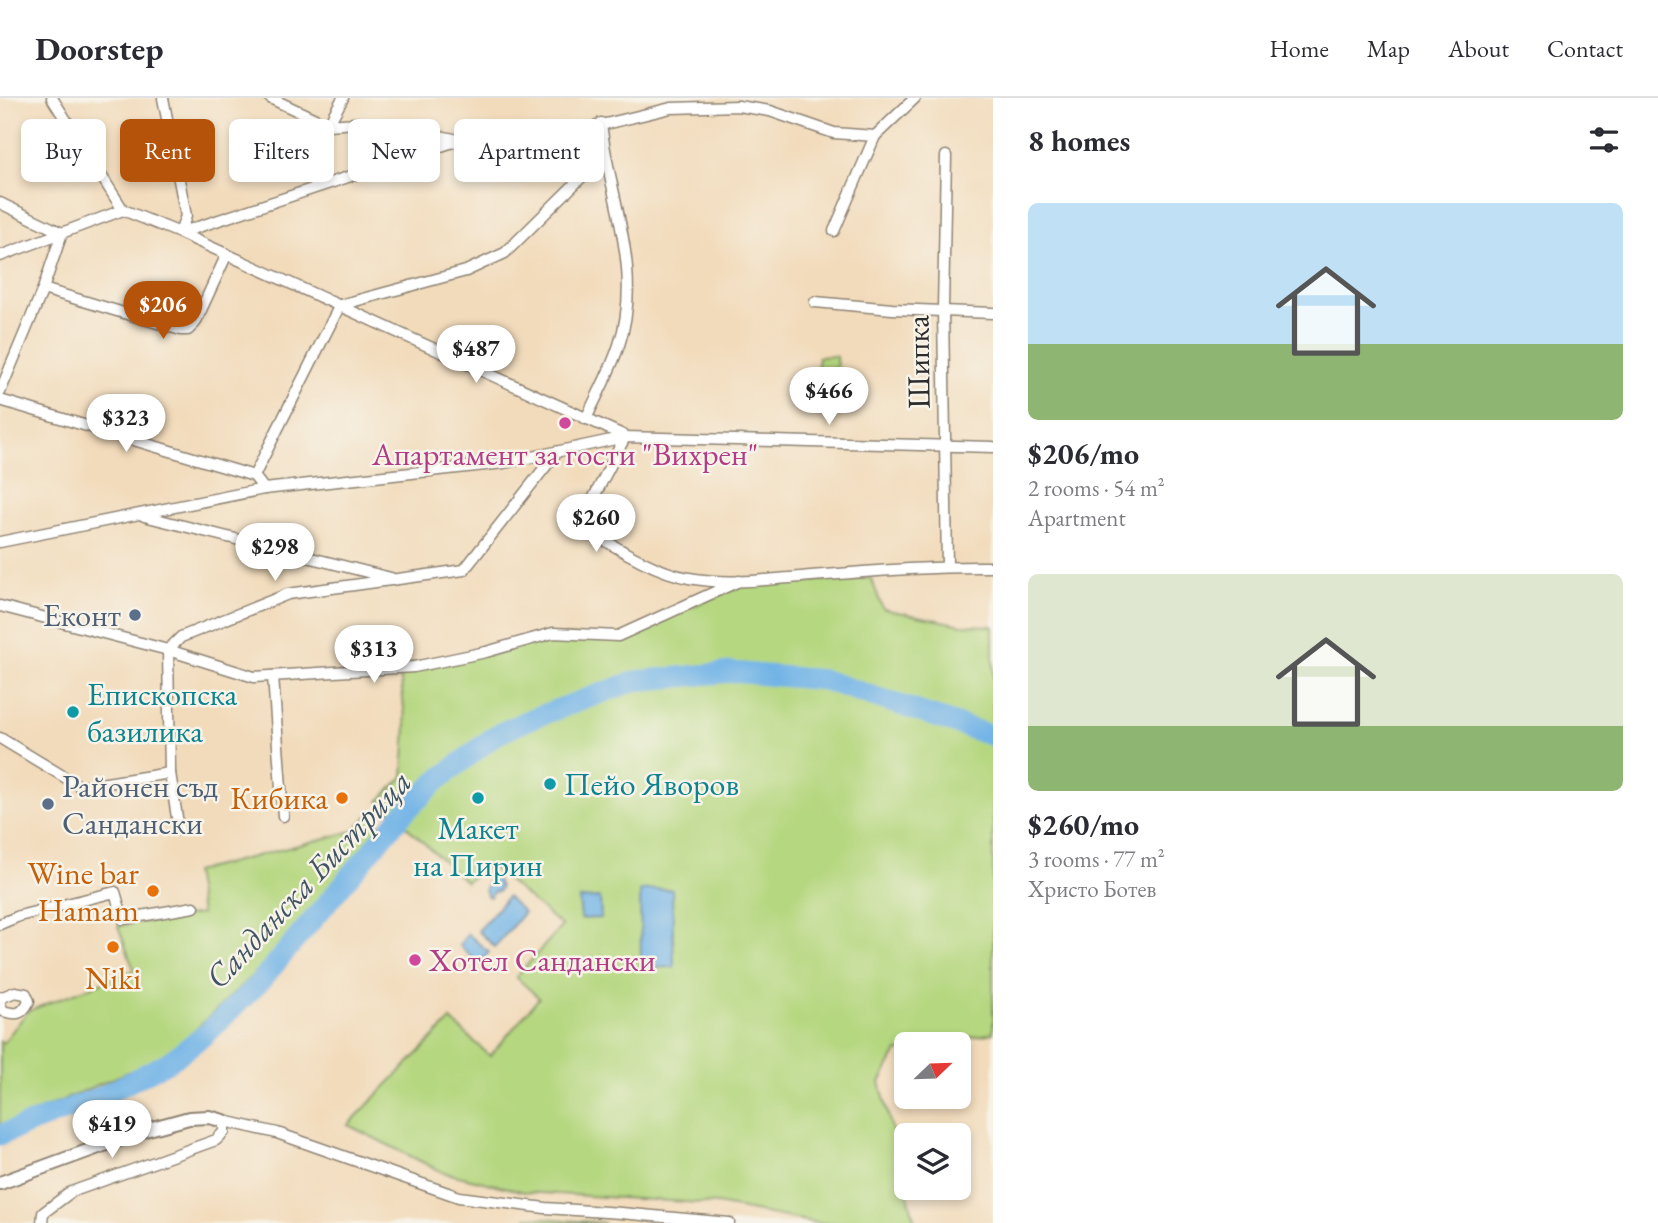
<!DOCTYPE html>
<html lang="en">
<head>
<meta charset="utf-8">
<style>
	body { margin:0; font-family:"EB Garamond",serif; background:#f2f2f3; color:#2b2b33; height:100vh; display:flex; flex-direction:column; font-size:26px; white-space:nowrap }
	* { box-sizing:border-box; margin:0 }
	p { font-size:23px; color:#7c7c81 }
	.icon { flex:none; width:38px; height:38px; fill:none; stroke:currentColor; stroke-width:2; stroke-linecap:round; stroke-linejoin:round }
	.map { position:relative; flex:1; overflow:hidden }
	.sheet { display:flex; flex-direction:column; background:#fff; width:665px }
	.sheet>* { flex:none }
	.banner { position:absolute; left:21px; top:21px; width:665px; height:63px; display:flex; gap:14px }
	.needle { width:46px; rotate:67deg }
	.buttons { position:absolute; left:894px; top:934px; display:grid; gap:14px }
	.buttons a { display:grid; place-items:center; width:77px; height:77px; border-radius:10px; background:#fff; box-shadow:0 4px 10px #0003; font-size:35px }
	.price { position:absolute; translate:-50% -60px; padding:0 16px; border-radius:24px; background:#fff; color:#222; font-size:23px; line-height:46px; filter:drop-shadow(0 2px 4px #0008) }
	.price::after { content:''; position:absolute; left:50%; top:42px; width:21px; height:16px; margin-left:-10px; background:inherit; clip-path:polygon(0 0,100% 0,50% 100%) }
	.price.current { background:#b45309; color:#fff }
	ul { padding:0; list-style:none }
	li { display:grid; align-content:center; gap:14px; height:371px; padding:0 35px }
	li span { display:grid; place-items:center; height:217px; border-radius:10px; color:#555 }
	li>.icon { margin-inline-start:auto }
	span .icon { width:126px; height:126px; fill:#fffc; stroke-width:1 }
	li b { font-size:30px }
	h2 { display:flex; justify-content:space-between; align-items:center; height:84px; padding:0 35px; font-size:30px }
	.chip { padding:0 24px; border-radius:10px; background:#fff; box-shadow:0 4px 10px #0003; font-size:24px; line-height:63px }
	.chip.current { background:#b45309; color:#fff }
	header { display:flex; align-items:center; gap:42px; box-sizing:border-box; height:98px; padding:0 35px; background:#fff; border-bottom:2px solid #e1e1e2 }
	header strong { font-size:33px }
	nav { display:flex; gap:38px; margin-inline-start:auto; font-size:24px }
	main { display:flex; flex:1; min-height:0 }
	.map>svg:first-child { display:block }
	.green { fill:#b5d77f; stroke:#708155; stroke-width:2 }
	.water { fill:#72b4e7; stroke:#4e7089; stroke-width:2 }
	.lines { fill:none; stroke-linecap:round; stroke-linejoin:round }
	.river { stroke:#72b4e7; stroke-width:21 }
	.minor-casing { stroke:#8e8373; stroke-width:13 }
	.tertiary-casing { stroke:#8e8373; stroke-width:16 }
	.minor { stroke:#fff; stroke-width:10 }
	.tertiary { stroke:#fff; stroke-width:12 }
	.hotel-dot { fill:#d1479c; stroke:#f7f3e8; stroke-width:2.5 }
	.service-dot { fill:#5c6f8a; stroke:#f7f3e8; stroke-width:2.5 }
	.culture-dot { fill:#0f9aa8; stroke:#f7f3e8; stroke-width:2.5 }
	.food-dot { fill:#e8710a; stroke:#f7f3e8; stroke-width:2.5 }
	.labels { text-anchor:middle; dominant-baseline:central; stroke-width:5; stroke-linejoin:round; paint-order:stroke }
	.street-label { font-size:32px; fill:#2b2b2b; stroke:#f7f3e8 }
	.hotel-label { font-size:32px; fill:#b23c85; stroke:#f7f3e8 }
	.service-label { font-size:32px; fill:#4e5e75; stroke:#f7f3e8; text-anchor:end }
	.culture-label { font-size:32px; fill:#0d838f; stroke:#f7f3e8; text-anchor:start }
	.food-label { font-size:32px; fill:#c56008; stroke:#f7f3e8; text-anchor:end }
	.water-label { font-size:33px; font-style:italic; fill:#405463; stroke:#f7f3e8 }
</style>
</head>
<body>
<header>
<strong>Doorstep</strong>
<nav><a>Home</a><a>Map</a><a>About</a><a>Contact</a></nav>
</header>
<main>
<div class="map">
<svg width="993" height="1125" viewBox="0 0 993 1125">
	<rect width="100%" height="100%" fill="#f7f3e8"/>
	<filter id="ink" filterUnits="userSpaceOnUse"><feTurbulence type="fractalNoise" baseFrequency=".0143" numOctaves="2"/><feDisplacementMap in="SourceGraphic" scale="14" xChannelSelector="R" yChannelSelector="G"/><feConvolveMatrix kernelMatrix="1 2 1 2 8 2 1 2 1" color-interpolation-filters="sRGB"/></filter>
	<filter id="wash" filterUnits="userSpaceOnUse"><feTurbulence type="fractalNoise" baseFrequency=".00686" numOctaves="4" result="noise"/><feDisplacementMap in="SourceGraphic" scale="28" xChannelSelector="R" yChannelSelector="G"/><feGaussianBlur stdDeviation="1.57" result="paint"/><feColorMatrix in="noise" values="0 0 0 0 0 0 0 0 0 0 0 0 0 0 0 0 0 1.4 0 .05"/><feComposite in="paint" operator="in"/></filter>
	<g filter="url(#wash)">
		<rect width="100%" height="100%" fill="#f2dbbb"/>
		<g class="green">
			<polygon points="836,258 837,271 818,271 818,259"/>
			<polygon points="871,480 883,511 962,527 993,528 993,935 933,947 906,947 906,952 897,954 880,984 915,1125 817,1125 717,1106 525,1094 442,1074 348,1027 451,922 490,958 539,900 516,879 562,828 489,767 466,784 379,703 403,679 406,628 400,575 549,537 620,540 744,486"/>
			<polygon points="370,716 383,731 300,832 170,956 0,1029 0,943 3,945 28,913 134,872 118,828 201,816 194,774 353,733"/>
			<polygon points="527,1119 605,1125 527,1125"/>
		</g>
		<g class="water">
			<polygon points="490,778 496,780 500,789 499,793 493,794 490,799 487,798 485,791"/>
			<polygon points="672,791 674,869 641,870 640,792"/>
			<polygon points="507,799 524,814 495,849 478,833"/>
			<polygon points="600,800 601,820 581,821 579,801"/>
			<polygon points="468,836 489,854 479,866 459,847"/>
		</g>
		<g class="lines">
			<polyline class="river" points="0,1037 103,998 170,963 206,936 259,885 401,718 437,683 496,637 528,622 635,583 732,574 824,582 993,638"/>
		</g>
	</g>
	<g filter="url(#ink)">
		<g class="lines">
			<defs>
				<g id="minor">
					<polyline points="52,0 123,112"/>
					<polyline points="270,0 328,27 356,25 395,29 459,42 505,43 548,40 671,10 738,8 770,13 834,35 875,38 915,0"/>
					<polyline points="328,27 343,0"/>
					<polyline points="459,42 180,135 625,338"/>
					<polyline points="946,58 943,212 947,468"/>
					<polyline points="0,105 62,135 43,191 0,294"/>
					<polyline points="123,112 180,135 186,118 163,0"/>
					<polyline points="834,133 875,38"/>
					<polyline points="0,158 123,112"/>
					<polyline points="43,191 181,232 188,232 195,225 227,156"/>
					<polyline points="815,204 892,211 993,215"/>
					<polyline points="340,207 466,173 505,155 589,72 602,41"/>
					<polyline points="0,302 254,378 264,391"/>
					<path d="M586,321C597,297 611,272 619,247C644,172 609,100 601,25"/>
					<path d="M625,339L580,426C609,446 654,474 689,480C726,487 764,482 801,479C865,474 929,468 993,469"/>
					<polyline points="254,378 340,207"/>
					<polyline points="144,418 391,480"/>
					<polyline points="0,444 264,391 504,365 625,339 993,349"/>
					<polyline points="0,508 168,552 254,579 414,569 486,554 553,535 618,538 739,483"/>
					<polyline points="273,578 283,718"/>
					<polyline points="0,640 81,689 170,675"/>
					<polyline points="179,732 170,675 168,552 181,539 288,496 464,472 557,354"/>
					<polyline points="0,826 19,818 115,794 123,821 194,809"/>
					<path d="M0,900L15,894L26,896L29,903C22,917 17,917 3,913L0,906"/>
					<polyline points="42,1125 43,1115 71,1094 216,1042 224,1034 224,1023 277,1035 459,1099 545,1110 621,1115 729,1125"/>
				</g>
				<polyline id="tertiary" points="0,1085 145,1032 189,1020 209,1019 224,1023"/>
			</defs>
			<use href="#minor" class="minor-casing"/>
			<use href="#tertiary" class="tertiary-casing"/>
			<use href="#minor" class="minor"/>
			<use href="#tertiary" class="tertiary"/>
		</g>
	</g>
	<g class="hotel-dot">
		<circle cx="565" cy="325" r="7"/>
		<circle cx="415" cy="862" r="7"/>
	</g>
	<g class="service-dot">
		<circle cx="135" cy="517" r="7"/>
		<circle cx="48" cy="706" r="7"/>
	</g>
	<g class="culture-dot">
		<circle cx="73" cy="614" r="7"/>
		<circle cx="550" cy="686" r="7"/>
		<circle cx="478" cy="700" r="7"/>
	</g>
	<g class="food-dot">
		<circle cx="342" cy="700" r="7"/>
		<circle cx="153" cy="793" r="7"/>
		<circle cx="113" cy="849" r="7"/>
	</g>
	<g class="labels">
		<g class="street-label">
			<text transform="translate(918 264) rotate(-91)">Шипка</text>
		</g>
		<g class="hotel-label">
			<text x="565" y="356">Апартамент за гости "Вихрен"</text>
			<text x="429" y="862" text-anchor="start">Хотел Сандански</text>
		</g>
		<g class="service-label">
			<text x="121" y="517">Еконт</text>
			<text x="62" y="688" text-anchor="start">Районен съд<tspan x="62" dy="37">Сандански</tspan></text>
		</g>
		<g class="culture-label">
			<text x="87" y="596">Епископска<tspan x="87" dy="37">базилика</tspan></text>
			<text x="564" y="686">Пейо Яворов</text>
			<text x="478" y="730" text-anchor="middle">Макет<tspan x="478" dy="37">на Пирин</tspan></text>
		</g>
		<g class="food-label">
			<text x="328" y="700">Кибика</text>
			<text x="139" y="775">Wine bar<tspan x="139" dy="37">Hamam</tspan></text>
			<text x="113" y="880" text-anchor="middle">Niki</text>
		</g>
		<g class="water-label">
			<text transform="translate(308 781) rotate(-47)">Санданска Бистрица</text>
		</g>
	</g>
</svg>
<div class="buttons">
<a><svg class="needle" viewBox="-14 -14 28 28"><path d="M0-13l5 13h-10z" fill="#e53935"/><path d="M0 13l5-13h-10z" fill="#7c7c81"/></svg></a>
<a><svg class="icon" aria-label="layers" viewBox="0 0 24 24"><path d="M12 4l9 5-9 5-9-5zM3 14l9 5 9-5"/></svg></a>
</div>
<b class="price current" style="left:163px;top:243px">$206</b>
<b class="price" style="left:476px;top:287px">$487</b>
<b class="price" style="left:829px;top:329px">$466</b>
<b class="price" style="left:126px;top:356px">$323</b>
<b class="price" style="left:596px;top:456px">$260</b>
<b class="price" style="left:275px;top:485px">$298</b>
<b class="price" style="left:374px;top:587px">$313</b>
<b class="price" style="left:112px;top:1062px">$419</b>
<div class="banner">
<a class="chip">Buy</a>
<a class="chip current">Rent</a>
<a class="chip">Filters</a>
<a class="chip">New</a>
<a class="chip">Apartment</a>
</div>
</div>
<section class="sheet">
<h2>8 homes<svg class="icon" aria-label="filters" viewBox="0 0 24 24"><path d="M4 7h16M4 17h16"/><circle cx="9" cy="7" r="2"/><circle cx="15" cy="17" r="2"/></svg></h2>
<ul>
<li><span style="background:linear-gradient(#bfe0f5 65%,#8fb573 0)"><svg class="icon" aria-label="home" viewBox="0 0 24 24"><path d="M3 11l9-7 9 7M6 9v11h12V9"/></svg></span><div><b>$206/mo</b><p>2 rooms · 54 m²</p><p>Apartment</p></div></li>
<li><span style="background:linear-gradient(#dfe7d0 70%,#8fb573 0)"><svg class="icon" aria-label="home" viewBox="0 0 24 24"><path d="M3 11l9-7 9 7M6 9v11h12V9"/></svg></span><div><b>$260/mo</b><p>3 rooms · 77 m²</p><p>Христо Ботев</p></div></li>
</ul>
</section>
</main>
</body>
</html>
